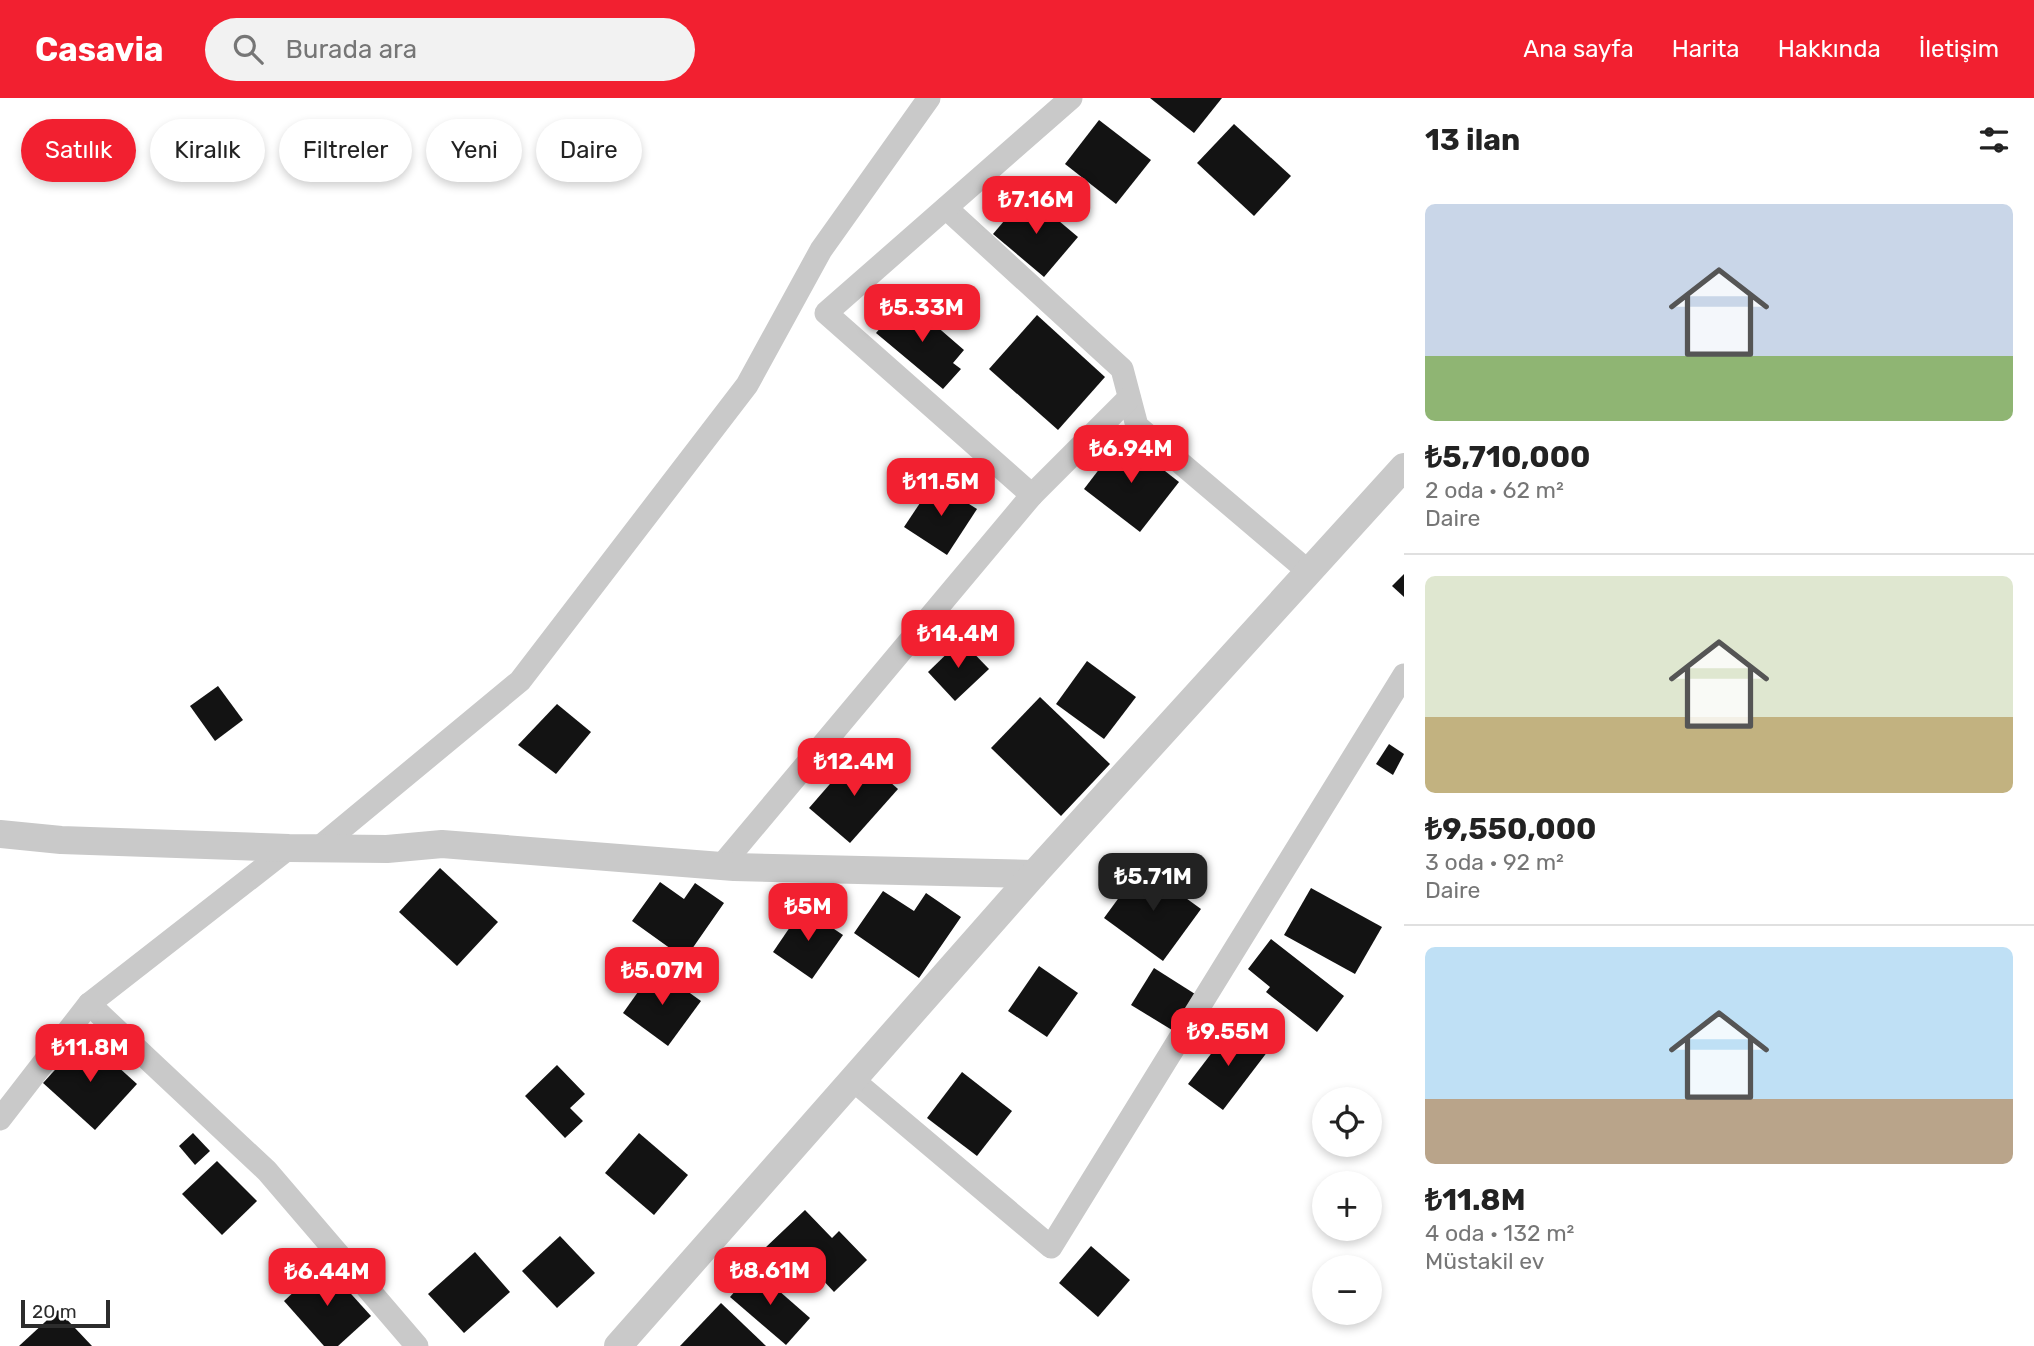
<!DOCTYPE html>
<html lang="tr">
<head>
<meta charset="utf-8">
<style>
	body { margin:0; font-family:Rubik,sans-serif; background:#f2f2f2; color:#222; height:100vh; display:flex; flex-direction:column; font-size:26px; white-space:nowrap }
	* { box-sizing:border-box; margin:0 }
	p { font-size:23px; color:#767676 }
	.icon { flex:none; width:38px; height:38px; fill:none; stroke:currentColor; stroke-width:2; stroke-linecap:round; stroke-linejoin:round }
	.map { position:relative; flex:1; overflow:hidden }
	.side { display:flex; flex-direction:column; background:#fff; width:630px }
	.side>* { flex:none }
	.hud { position:absolute; left:21px; top:21px; width:665px; height:63px; display:flex; gap:14px }
	.tools { position:absolute; left:1312px; top:989px; display:grid; gap:14px }
	.tools a { display:grid; place-items:center; width:70px; height:70px; border-radius:50%; background:#fff; box-shadow:0 4px 10px #0003; font-size:35px }
	.scale { position:absolute; left:21px; bottom:18px; width:89px; box-sizing:border-box; padding-left:7px; border:4px solid #2c2c2c; border-top:0; font-size:19px; line-height:24px; white-space:nowrap; color:#2c2c2c; -webkit-text-stroke:5px #fff; paint-order:stroke }
	.price { position:absolute; translate:-50% -60px; padding:0 16px; border-radius:14px; background:#f22030; color:#fff; font-size:23px; line-height:46px; filter:drop-shadow(0 2px 4px #0008) }
	.price::after { content:''; position:absolute; left:50%; top:42px; width:21px; height:16px; margin-left:-10px; background:inherit; clip-path:polygon(0 0,100% 0,50% 100%) }
	.price.on { background:#222; color:#fff }
	ul { padding:0; list-style:none }
	li { display:grid; align-content:center; gap:14px; height:371px; padding:0 21px }
	li+li { border-top:2px solid #e0e0e0 }
	li span { display:grid; place-items:center; height:217px; border-radius:10px; color:#555 }
	li>.icon { margin-inline-start:auto }
	span .icon { width:126px; height:126px; fill:#fffc; stroke-width:1 }
	li b { font-size:30px }
	h2 { display:flex; justify-content:space-between; align-items:center; height:84px; padding:0 21px; font-size:30px }
	.chip { padding:0 24px; border-radius:32px; background:#fff; box-shadow:0 4px 10px #0003; font-size:24px; line-height:63px }
	.chip.on { background:#f22030; color:#fff }
	header { display:flex; align-items:center; gap:42px; box-sizing:border-box; height:98px; padding:0 35px; background:#f22030; color:#fff }
	header strong { font-size:33px }
	nav { display:flex; gap:38px; margin-inline-start:auto; font-size:24px }
	.search { width:490px; height:63px; background:#f2f2f2; display:flex; align-items:center; gap:18px; box-sizing:border-box; padding:0 24px; border-radius:38px; color:#767676; font-size:26px }
	main { display:flex; flex:1; min-height:0 }
	.map>svg:first-child { display:block }
	.building { fill:#131313 }
	.lines { fill:none; stroke-linecap:round; stroke-linejoin:round }
	.minor { stroke:#c9c9c9; stroke-width:23 }
	.tertiary { stroke:#c9c9c9; stroke-width:28 }
</style>
</head>
<body>
<header>
<strong>Casavia</strong>
<div class="search"><svg class="icon" aria-label="search" viewBox="0 0 24 24"><circle cx="10" cy="10" r="6"/><path d="M15 15l6 6"/></svg>Burada ara</div>
<nav><a>Ana sayfa</a><a>Harita</a><a>Hakkında</a><a>İletişim</a></nav>
</header>
<main>
<div class="map">
<svg width="1404" height="1248" viewBox="0 0 1404 1248">
	<rect width="100%" height="100%" fill="#fff"/>
	<g class="building">
		<polygon points="1150,0 1222,0 1194,35"/>
		<polygon points="1099,22 1151,62 1116,106 1065,66"/>
		<polygon points="1234,26 1291,78 1254,118 1197,65"/>
		<polygon points="1027,96 1078,139 1044,179 993,136"/>
		<polygon points="905,201 964,252 953,265 961,271 943,291 876,235"/>
		<polygon points="1037,217 1105,279 1058,332 989,271"/>
		<polygon points="1123,340 1179,384 1140,434 1084,391"/>
		<polygon points="934,384 977,411 947,457 904,429"/>
		<polygon points="1404,476 1404,499 1392,488"/>
		<polygon points="961,542 989,571 955,603 928,574"/>
		<polygon points="1087,563 1136,599 1104,641 1056,606"/>
		<polygon points="218,588 243,622 215,643 190,608"/>
		<polygon points="1040,599 1110,666 1061,718 991,650"/>
		<polygon points="557,606 591,634 556,676 518,647"/>
		<polygon points="1389,646 1404,656 1393,677 1376,666"/>
		<polygon points="857,655 898,691 850,745 809,710"/>
		<polygon points="1142,768 1201,811 1163,863 1104,820"/>
		<polygon points="440,770 498,824 457,868 399,814"/>
		<polygon points="660,784 684,801 695,785 724,805 685,861 632,823"/>
		<polygon points="1311,790 1382,829 1355,876 1284,837"/>
		<polygon points="883,793 914,813 926,795 961,819 919,880 854,835"/>
		<polygon points="803,810 843,837 812,881 773,854"/>
		<polygon points="1271,841 1344,898 1317,934 1266,894 1270,889 1248,871"/>
		<polygon points="1039,868 1078,895 1047,939 1008,913"/>
		<polygon points="655,870 701,903 668,948 623,915"/>
		<polygon points="1154,870 1195,896 1172,932 1131,907"/>
		<polygon points="1233,927 1268,953 1223,1012 1188,986"/>
		<polygon points="85,939 137,986 95,1032 43,985"/>
		<polygon points="557,967 585,996 570,1010 583,1023 565,1040 525,998"/>
		<polygon points="962,974 1012,1013 977,1058 927,1020"/>
		<polygon points="193,1035 210,1053 195,1067 179,1048"/>
		<polygon points="639,1035 688,1077 654,1117 605,1075"/>
		<polygon points="217,1063 257,1103 222,1137 182,1096"/>
		<polygon points="805,1112 832,1140 839,1133 867,1162 834,1194 820,1179 805,1193 765,1150"/>
		<polygon points="560,1138 595,1175 557,1210 522,1173"/>
		<polygon points="1091,1148 1130,1182 1098,1219 1059,1185"/>
		<polygon points="475,1154 510,1194 464,1235 428,1196"/>
		<polygon points="324,1166 371,1218 338,1248 324,1248 284,1203"/>
		<polygon points="754,1171 810,1220 786,1247 730,1199"/>
		<polygon points="721,1205 766,1248 680,1248"/>
		<polygon points="58,1212 92,1248 19,1248"/>
	</g>
	<g class="lines">
		<g class="minor">
			<polyline points="946,110 1122,271 1137,328 1309,474"/>
			<polyline points="1032,397 1129,300"/>
			<polyline points="317,751 520,583 747,287 821,152 929,0"/>
			<polyline points="722,767 1032,397 826,215 1071,0"/>
			<polyline points="89,906 267,1073 417,1248"/>
			<polyline points="853,982 1051,1149 1404,577"/>
			<polyline points="0,1021 89,906 289,750"/>
		</g>
		<g class="tertiary">
			<polyline points="0,736 61,742 289,750 387,751 442,746 734,769 1034,776"/>
			<polyline points="618,1248 1034,776 1404,369"/>
		</g>
	</g>
</svg>
<div class="tools">
<a><svg class="icon" aria-label="locate" viewBox="0 0 24 24"><circle cx="12" cy="12" r="6"/><path d="M12 2v4M12 18v4M2 12h4M18 12h4"/></svg></a>
<a>+</a>
<a>−</a>
</div>
<div class="scale">20 m</div>
<b class="price" style="left:1036px;top:138px">₺7.16M</b>
<b class="price" style="left:922px;top:246px">₺5.33M</b>
<b class="price" style="left:1131px;top:387px">₺6.94M</b>
<b class="price" style="left:941px;top:420px">₺11.5M</b>
<b class="price" style="left:958px;top:572px">₺14.4M</b>
<b class="price" style="left:854px;top:700px">₺12.4M</b>
<b class="price on" style="left:1153px;top:815px">₺5.71M</b>
<b class="price" style="left:808px;top:845px">₺5M</b>
<b class="price" style="left:662px;top:909px">₺5.07M</b>
<b class="price" style="left:1228px;top:970px">₺9.55M</b>
<b class="price" style="left:90px;top:986px">₺11.8M</b>
<b class="price" style="left:770px;top:1209px">₺8.61M</b>
<b class="price" style="left:327px;top:1210px">₺6.44M</b>
<div class="hud">
<a class="chip on">Satılık</a>
<a class="chip">Kiralık</a>
<a class="chip">Filtreler</a>
<a class="chip">Yeni</a>
<a class="chip">Daire</a>
</div>
</div>
<section class="side">
<h2>13 ilan<svg class="icon" aria-label="filters" viewBox="0 0 24 24"><path d="M4 7h16M4 17h16"/><circle cx="9" cy="7" r="2"/><circle cx="15" cy="17" r="2"/></svg></h2>
<ul>
<li><span style="background:linear-gradient(#c9d6e8 70%,#8fb573 0)"><svg class="icon" aria-label="home" viewBox="0 0 24 24"><path d="M3 11l9-7 9 7M6 9v11h12V9"/></svg></span><div><b>₺5,710,000</b><p>2 oda · 62 m²</p><p>Daire</p></div></li>
<li><span style="background:linear-gradient(#dfe7d0 65%,#c2b280 0)"><svg class="icon" aria-label="home" viewBox="0 0 24 24"><path d="M3 11l9-7 9 7M6 9v11h12V9"/></svg></span><div><b>₺9,550,000</b><p>3 oda · 92 m²</p><p>Daire</p></div></li>
<li><span style="background:linear-gradient(#bfe0f5 70%,#b9a48a 0)"><svg class="icon" aria-label="home" viewBox="0 0 24 24"><path d="M3 11l9-7 9 7M6 9v11h12V9"/></svg></span><div><b>₺11.8M</b><p>4 oda · 132 m²</p><p>Müstakil ev</p></div></li>
</ul>
</section>
</main>
</body>
</html>
